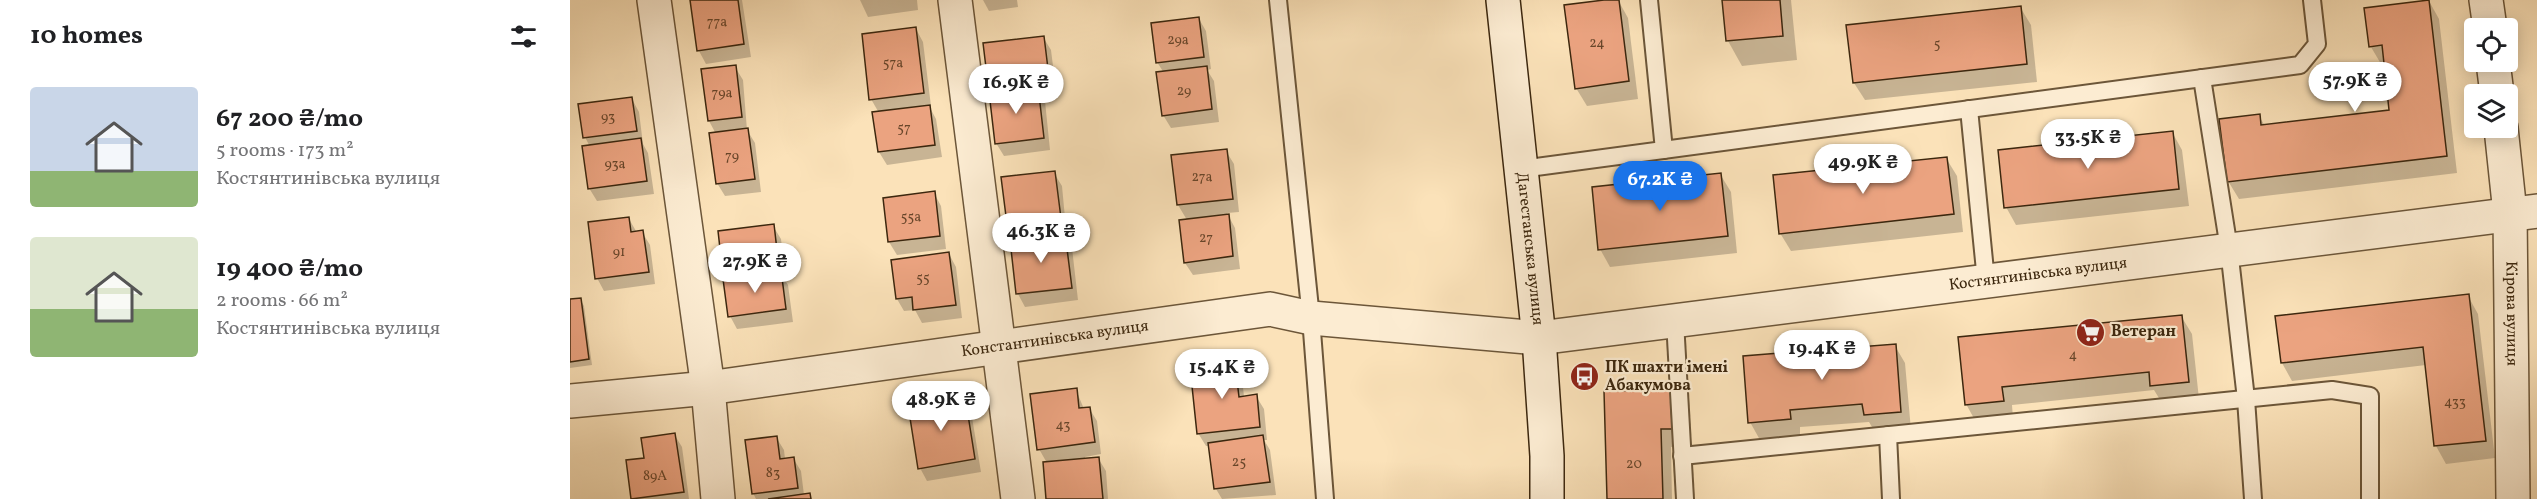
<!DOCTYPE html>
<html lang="en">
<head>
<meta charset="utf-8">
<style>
	body { margin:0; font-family:Vollkorn,serif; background:#f6f6f6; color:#202124; height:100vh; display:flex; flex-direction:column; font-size:22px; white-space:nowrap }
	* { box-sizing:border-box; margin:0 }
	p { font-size:20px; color:#757577 }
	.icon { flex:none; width:33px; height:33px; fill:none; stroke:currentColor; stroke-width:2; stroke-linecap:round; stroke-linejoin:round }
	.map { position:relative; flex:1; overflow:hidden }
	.drawer { display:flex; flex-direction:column; background:#fff; width:570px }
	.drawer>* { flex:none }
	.fabs { position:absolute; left:1894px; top:18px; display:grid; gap:12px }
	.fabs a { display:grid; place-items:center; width:54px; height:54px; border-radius:6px; background:#fff; box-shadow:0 3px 15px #0003; font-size:30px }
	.price { position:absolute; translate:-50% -51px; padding:0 14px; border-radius:21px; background:#fff; color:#222; font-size:20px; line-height:39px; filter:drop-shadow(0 2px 3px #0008) }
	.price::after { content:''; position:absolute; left:50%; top:36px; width:18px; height:14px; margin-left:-9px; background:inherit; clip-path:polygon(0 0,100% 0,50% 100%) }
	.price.current { background:#1a73e8; color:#fff }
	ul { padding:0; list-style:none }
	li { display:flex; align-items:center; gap:18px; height:150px; padding:0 30px }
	li span { display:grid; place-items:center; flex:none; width:168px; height:120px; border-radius:6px; color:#555 }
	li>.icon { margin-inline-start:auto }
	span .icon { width:72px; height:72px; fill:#fffc; stroke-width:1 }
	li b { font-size:26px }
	h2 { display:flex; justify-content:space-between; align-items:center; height:72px; padding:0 30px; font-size:26px }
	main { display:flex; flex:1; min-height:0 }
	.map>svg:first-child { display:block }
	.shadow { fill:#0003 }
	.building { fill:#eba380; stroke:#3c270e; stroke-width:1.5 }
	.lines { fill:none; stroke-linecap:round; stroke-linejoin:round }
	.lane-casing { stroke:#6c5639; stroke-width:20 }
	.street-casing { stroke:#6c5639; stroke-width:36 }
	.secondary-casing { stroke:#3c270e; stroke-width:36 }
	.lane { stroke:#fcecd2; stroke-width:16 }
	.street { stroke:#fcecd2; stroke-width:33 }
	.secondary { stroke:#fcecd2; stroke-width:33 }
	.labels { text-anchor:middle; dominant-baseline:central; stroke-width:4.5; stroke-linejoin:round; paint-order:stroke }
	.number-label { font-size:14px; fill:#68462a }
	.street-label { font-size:16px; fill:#3c270e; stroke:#fcecd2 }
	.poi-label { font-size:16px; font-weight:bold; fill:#3c270e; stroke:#fcecd2; text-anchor:start }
</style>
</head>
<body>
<main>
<section class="drawer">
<h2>10 homes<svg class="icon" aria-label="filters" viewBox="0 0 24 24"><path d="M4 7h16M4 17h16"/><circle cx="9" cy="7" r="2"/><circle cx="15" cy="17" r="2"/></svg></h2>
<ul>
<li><span style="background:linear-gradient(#c9d6e8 70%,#8fb573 0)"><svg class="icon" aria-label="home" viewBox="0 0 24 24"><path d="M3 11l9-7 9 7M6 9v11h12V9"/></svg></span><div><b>67 200 ₴/mo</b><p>5 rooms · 173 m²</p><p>Костянтинівська вулиця</p></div></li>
<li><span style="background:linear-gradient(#dfe7d0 60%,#8fb573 0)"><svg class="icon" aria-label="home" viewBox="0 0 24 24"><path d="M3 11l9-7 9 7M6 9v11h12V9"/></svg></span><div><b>19 400 ₴/mo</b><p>2 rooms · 66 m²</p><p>Костянтинівська вулиця</p></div></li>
</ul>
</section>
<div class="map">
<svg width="1967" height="499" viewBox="0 0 1967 499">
	<rect width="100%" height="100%" fill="#fbe2b9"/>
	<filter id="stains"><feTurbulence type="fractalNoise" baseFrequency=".00333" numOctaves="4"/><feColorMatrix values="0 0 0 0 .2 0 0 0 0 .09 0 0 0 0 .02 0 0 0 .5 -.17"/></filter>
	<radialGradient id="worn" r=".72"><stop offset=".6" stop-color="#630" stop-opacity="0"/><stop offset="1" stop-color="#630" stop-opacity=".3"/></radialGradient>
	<g class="shadow">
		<polygon points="121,0 172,0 181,57 136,64 129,51"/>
		<polygon points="290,0 347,0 348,10 298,17"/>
		<polygon points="413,0 447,0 448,7 419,11"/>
		<polygon points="1048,0 1058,18 1068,99 1017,106 1006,88"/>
		<polygon points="1154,0 1221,0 1227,60 1172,66 1158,41"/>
		<polygon points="1859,1 1869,19 1887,173 1669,199 1658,181 1689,116 1695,126 1821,112 1816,64 1811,64 1801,47"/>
		<polygon points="1450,7 1461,25 1467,82 1295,100 1284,83"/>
		<polygon points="629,19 636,31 641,69 637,70 644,81 649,122 601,128 593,115 594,73 587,62"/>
		<polygon points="346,29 353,42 361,106 359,106 366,119 372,157 317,165 309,152 309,113 301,99"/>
		<polygon points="473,37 481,50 486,90 469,92 475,101 480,150 434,156 426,143 425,93 420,84"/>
		<polygon points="165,67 173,80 177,130 185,143 191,192 155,196 147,183 146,134 139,121 133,70"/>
		<polygon points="62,99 69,112 73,144 78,153 84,194 27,201 19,188 20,147 15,137"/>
		<polygon points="1602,132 1612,150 1619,206 1446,225 1436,207"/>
		<polygon points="656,151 664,164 669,212 657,213 665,228 670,269 623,275 615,263 617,220 608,205"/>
		<polygon points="1376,158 1387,176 1393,232 1221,251 1210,233"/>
		<polygon points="484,173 492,186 497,239 502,248 508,300 455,307 448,294 445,241 440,232"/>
		<polygon points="1150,174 1161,192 1167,253 1040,267 1030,249"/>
		<polygon points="364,193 371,206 376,249 327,255 319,242 314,199"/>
		<polygon points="59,219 66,231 72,232 80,245 85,284 34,291 27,278"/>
		<polygon points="203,226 211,239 215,272 210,272 218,285 223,322 167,329 160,316 161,279 153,266"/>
		<polygon points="379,254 386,267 392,318 352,323 345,310 334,311 327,299"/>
		<polygon points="1898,296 1908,314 1925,458 1876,464 1866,446 1856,365 1722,381 1712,363"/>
		<polygon points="10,299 14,306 22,365 0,368 0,301"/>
		<polygon points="1611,316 1622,334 1629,399 1592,403 1584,390 1442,405 1443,418 1406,422 1396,404 1390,339"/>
		<polygon points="1325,346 1335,363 1341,430 1305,432 1299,422 1230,427 1230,437 1190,440 1180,422"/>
		<polygon points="664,364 672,377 674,397 686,396 694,409 697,440 694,440 700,450 706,495 652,499 646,489 640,446 636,446 628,433"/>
		<polygon points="506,390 514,409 519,408 527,421 531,454 515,457 515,459 528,458 536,471 538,499 477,499 477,463 469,449"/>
		<polygon points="1100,391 1112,446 1101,447 1102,499 1039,499"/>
		<polygon points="394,398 401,411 411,472 357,481 350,468"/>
		<polygon points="104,434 112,447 119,499 63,499 58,462 76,459"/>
		<polygon points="206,437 214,450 215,459 223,458 231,471 234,495 239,495 242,499 186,499 183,493"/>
	</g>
	<g class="building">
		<polygon points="120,0 168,0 174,44 127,51"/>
		<polygon points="1034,0 1049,0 1059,81 1005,89 994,5"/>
		<polygon points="1152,0 1210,0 1213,36 1156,41"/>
		<polygon points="1859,0 1877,156 1657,182 1649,119 1690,114 1691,125 1819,110 1812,45 1799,47 1794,8"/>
		<polygon points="1451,6 1457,64 1283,83 1276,25"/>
		<polygon points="629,17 634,57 586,63 581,23"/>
		<polygon points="346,27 354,93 299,100 292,34"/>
		<polygon points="474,36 479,77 418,84 413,43"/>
		<polygon points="166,65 172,117 138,121 131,69"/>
		<polygon points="637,66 642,109 592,116 586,72"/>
		<polygon points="468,86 474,138 425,144 419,92"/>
		<polygon points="62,97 67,131 13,138 8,104"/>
		<polygon points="360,105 365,145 308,152 302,112"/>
		<polygon points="178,128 185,179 146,184 139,133"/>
		<polygon points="1603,131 1609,189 1434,208 1428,150"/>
		<polygon points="71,138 77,181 18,189 12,146"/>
		<polygon points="657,149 663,199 607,205 601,155"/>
		<polygon points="1377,157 1384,214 1209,234 1203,175"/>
		<polygon points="485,171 492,226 438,232 431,177"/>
		<polygon points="1151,173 1158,236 1028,250 1022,187"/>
		<polygon points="365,191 370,236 318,242 313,198"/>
		<polygon points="659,214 663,256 614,263 609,220"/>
		<polygon points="59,217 61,232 73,230 79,272 25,279 18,222"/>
		<polygon points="204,224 208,259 152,266 148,231"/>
		<polygon points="495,233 502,288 446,294 440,240"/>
		<polygon points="379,252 386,305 343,310 342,297 326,299 321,260"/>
		<polygon points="211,270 216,309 158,317 153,279"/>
		<polygon points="1899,294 1916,441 1864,446 1853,347 1711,363 1705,316"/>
		<polygon points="11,298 19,359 0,362 0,299"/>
		<polygon points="1612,315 1619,382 1580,386 1579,372 1432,387 1434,401 1395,405 1388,337"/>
		<polygon points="1326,344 1331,412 1294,415 1292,404 1220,410 1221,419 1178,423 1173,356"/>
		<polygon points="665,363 669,397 687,394 690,427 627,434 620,367"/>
		<polygon points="507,388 509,408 520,407 525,442 467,450 460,394"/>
		<polygon points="1101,390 1102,429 1091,429 1093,499 1037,499 1034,391"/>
		<polygon points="395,396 405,459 348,469 338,405"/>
		<polygon points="105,433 114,492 61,499 56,460 74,458 71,438"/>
		<polygon points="693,435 700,482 644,489 638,443"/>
		<polygon points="207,436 210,459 224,457 228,488 182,494 175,440"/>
		<polygon points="529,457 533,499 476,499 473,462"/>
		<polygon points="240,493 241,499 198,499"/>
	</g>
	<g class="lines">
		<defs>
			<g id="lane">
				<polyline points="708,0 741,318 755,499"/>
				<polyline points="1079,0 1094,150"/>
				<polyline points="1632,78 1659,249 1676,399 1683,499"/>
				<polyline points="1399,109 1416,281"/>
				<polyline points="951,169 1730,65 1747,44 1742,0"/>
				<polyline points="1105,321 1115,499"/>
				<polyline points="1318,435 1321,499"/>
				<polyline points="1112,456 1762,390 1800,396 1800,499"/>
			</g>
			<g id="street">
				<polyline points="84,0 138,388 148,499"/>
				<polyline points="385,0 448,499"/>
				<polyline points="1916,0 1920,28"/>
				<polyline points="1923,62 1927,94"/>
				<path id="s1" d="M1931,128L1940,213L1943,499"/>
				<path id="s2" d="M0,401L138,388L700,309L741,318L969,338L1967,211"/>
			</g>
			<g id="secondary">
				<path id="s3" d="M933,0L969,338L977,456V499"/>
			</g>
		</defs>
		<use href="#lane" class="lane-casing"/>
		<use href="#street" class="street-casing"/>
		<use href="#secondary" class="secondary-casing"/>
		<use href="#lane" class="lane"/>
		<use href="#street" class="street"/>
		<use href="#secondary" class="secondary"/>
	</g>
	<defs>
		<symbol id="supermarket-disc" viewBox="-11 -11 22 22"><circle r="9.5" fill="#8f2418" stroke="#fcecd2"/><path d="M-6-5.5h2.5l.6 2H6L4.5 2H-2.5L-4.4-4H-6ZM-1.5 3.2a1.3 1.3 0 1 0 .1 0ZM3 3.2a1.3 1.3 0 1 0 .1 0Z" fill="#fff"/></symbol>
		<symbol id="bus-disc" viewBox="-11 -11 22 22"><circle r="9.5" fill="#8f2418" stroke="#fcecd2"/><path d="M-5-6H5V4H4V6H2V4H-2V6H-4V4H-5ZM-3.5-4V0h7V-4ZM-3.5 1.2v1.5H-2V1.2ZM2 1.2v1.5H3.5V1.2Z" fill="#fff"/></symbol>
	</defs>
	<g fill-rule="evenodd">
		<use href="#supermarket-disc" x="1504" y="316" width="33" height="33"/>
		<use href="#bus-disc" x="998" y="360" width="33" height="33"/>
	</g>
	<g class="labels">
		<g class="number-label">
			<text x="147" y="22">77а</text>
			<text x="608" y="40">29а</text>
			<text x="1027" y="43">24</text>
			<text x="1367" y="44">5</text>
			<text x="323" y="63">57а</text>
			<text x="614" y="91">29</text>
			<text x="152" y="93">79а</text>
			<text x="38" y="117">93</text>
			<text x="334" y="128">57</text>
			<text x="162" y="156">79</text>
			<text x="45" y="164">93а</text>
			<text x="632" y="177">27а</text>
			<text x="341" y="217">55а</text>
			<text x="636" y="238">27</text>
			<text x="49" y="252">91</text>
			<text x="353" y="278">55</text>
			<text x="1503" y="355">4</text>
			<text x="1885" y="402">433</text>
			<text x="493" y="425">43</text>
			<text x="669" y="462">25</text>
			<text x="1064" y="464">20</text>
			<text x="203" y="473">83</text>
			<text x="85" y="476">89А</text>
		</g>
		<g class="street-label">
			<text stroke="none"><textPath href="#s3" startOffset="250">Дагестанська вулиця</textPath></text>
			<text stroke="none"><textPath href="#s2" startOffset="1480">Костянтинівська вулиця</textPath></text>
			<text stroke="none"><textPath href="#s1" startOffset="186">Кірова вулиця</textPath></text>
			<text stroke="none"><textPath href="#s2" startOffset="489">Константинівська вулиця</textPath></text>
		</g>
		<g class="poi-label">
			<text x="1541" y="332">Ветеран</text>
			<text x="1035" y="368">ПК шахти імені<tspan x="1035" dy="18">Абакумова</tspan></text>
		</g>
	</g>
	<rect width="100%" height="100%" filter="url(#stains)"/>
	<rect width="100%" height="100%" fill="url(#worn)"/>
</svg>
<div class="fabs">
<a><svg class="icon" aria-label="locate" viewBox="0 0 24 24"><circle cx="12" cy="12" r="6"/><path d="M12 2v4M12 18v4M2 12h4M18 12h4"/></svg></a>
<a><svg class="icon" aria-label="layers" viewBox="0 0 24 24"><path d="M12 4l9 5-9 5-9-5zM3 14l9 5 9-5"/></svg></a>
</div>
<b class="price" style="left:1785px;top:113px">57.9K ₴</b>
<b class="price" style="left:446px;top:115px">16.9K ₴</b>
<b class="price" style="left:1518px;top:170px">33.5K ₴</b>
<b class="price" style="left:1293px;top:195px">49.9K ₴</b>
<b class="price current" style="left:1090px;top:212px">67.2K ₴</b>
<b class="price" style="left:471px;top:264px">46.3K ₴</b>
<b class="price" style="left:185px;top:294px">27.9K ₴</b>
<b class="price" style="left:1252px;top:381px">19.4K ₴</b>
<b class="price" style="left:652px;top:400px">15.4K ₴</b>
<b class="price" style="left:371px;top:432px">48.9K ₴</b>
</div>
</main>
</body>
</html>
